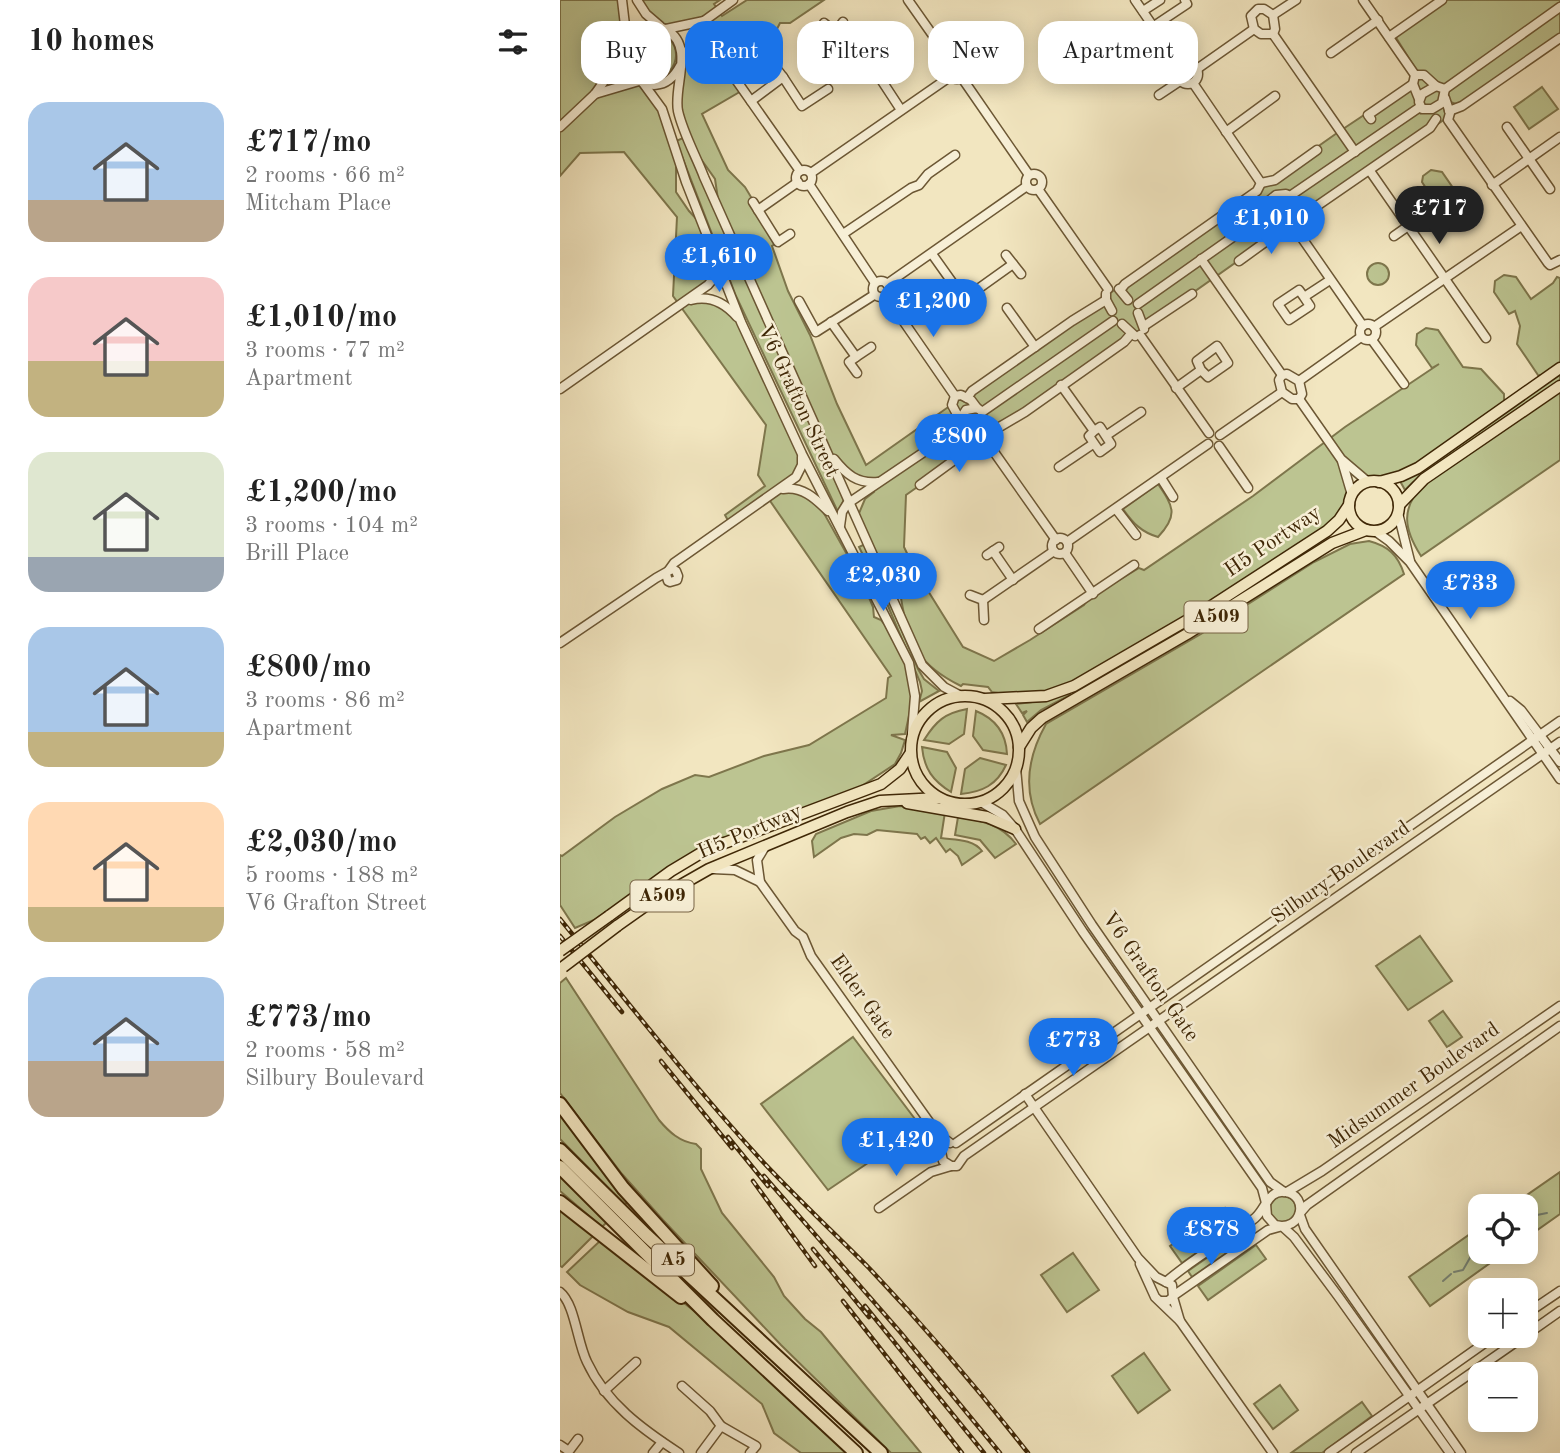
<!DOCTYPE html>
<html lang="en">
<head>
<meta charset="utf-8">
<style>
	body { margin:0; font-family:"Old Standard TT",serif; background:#f6f6f6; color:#222; height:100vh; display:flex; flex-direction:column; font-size:26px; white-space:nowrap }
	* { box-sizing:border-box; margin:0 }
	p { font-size:23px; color:#767676 }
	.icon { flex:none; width:38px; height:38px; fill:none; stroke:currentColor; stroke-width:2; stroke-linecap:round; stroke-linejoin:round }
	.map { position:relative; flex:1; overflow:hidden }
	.side { display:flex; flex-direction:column; background:#fff; width:560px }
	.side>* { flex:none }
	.banner { position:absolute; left:21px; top:21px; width:665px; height:63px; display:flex; gap:14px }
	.fabs { position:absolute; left:908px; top:1194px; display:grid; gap:14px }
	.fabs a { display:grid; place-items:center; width:70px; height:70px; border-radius:14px; background:#fff; box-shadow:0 4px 18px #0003; font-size:35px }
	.price { position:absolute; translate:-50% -60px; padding:0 16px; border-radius:24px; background:#1a73e8; color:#fff; font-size:23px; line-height:46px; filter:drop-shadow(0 2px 4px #0008) }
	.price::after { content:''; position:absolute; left:50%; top:42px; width:21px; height:16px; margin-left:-10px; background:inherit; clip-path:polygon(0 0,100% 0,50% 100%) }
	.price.active { background:#222; color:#fff }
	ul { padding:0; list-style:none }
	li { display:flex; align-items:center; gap:21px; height:175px; padding:0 28px }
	li span { display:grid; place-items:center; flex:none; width:196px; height:140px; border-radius:21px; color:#555 }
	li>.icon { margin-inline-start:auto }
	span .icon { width:84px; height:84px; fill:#fffc; stroke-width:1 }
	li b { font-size:30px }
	h2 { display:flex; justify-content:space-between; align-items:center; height:84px; padding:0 28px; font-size:30px }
	.tag { padding:0 24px; border-radius:21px; background:#fff; box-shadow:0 4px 18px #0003; font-size:24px; line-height:63px }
	.tag.active { background:#1a73e8; color:#fff }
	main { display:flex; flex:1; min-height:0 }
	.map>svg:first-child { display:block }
	.green { fill:#bcc491; stroke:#7e764c; stroke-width:2 }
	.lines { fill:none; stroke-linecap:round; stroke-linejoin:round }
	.stream { stroke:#778273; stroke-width:2 }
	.minor-casing { stroke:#6c5734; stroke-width:11 }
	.major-casing { stroke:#3f2706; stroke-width:13 }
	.highway-casing { stroke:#3f2706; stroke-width:16 }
	.minor { stroke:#f7efd6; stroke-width:8 }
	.major { stroke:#f2e6c0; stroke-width:10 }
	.highway { stroke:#f2e6c0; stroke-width:12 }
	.rail-casing { stroke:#3f2706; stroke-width:4.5 }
	.rail { stroke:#f7efd6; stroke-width:2; stroke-dasharray:5; stroke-linecap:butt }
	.major-bridge-casing { stroke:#3f2706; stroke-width:13; stroke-linecap:butt }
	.major-bridge { stroke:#f2e6c0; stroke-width:10 }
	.labels { text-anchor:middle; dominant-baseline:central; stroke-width:5; stroke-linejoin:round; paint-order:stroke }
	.shield { fill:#f7efd6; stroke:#766344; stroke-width:2 }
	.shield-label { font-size:19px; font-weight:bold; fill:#3f2706 }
	.street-label { font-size:21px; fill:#3f2706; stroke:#f7efd6 }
</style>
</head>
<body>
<main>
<section class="side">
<h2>10 homes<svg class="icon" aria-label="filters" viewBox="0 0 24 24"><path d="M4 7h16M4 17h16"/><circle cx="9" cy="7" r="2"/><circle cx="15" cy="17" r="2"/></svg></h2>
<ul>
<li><span style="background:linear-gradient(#a9c7e8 70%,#b9a48a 0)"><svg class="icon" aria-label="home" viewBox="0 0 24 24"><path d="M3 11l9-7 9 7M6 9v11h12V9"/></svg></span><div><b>£717/mo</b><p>2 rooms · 66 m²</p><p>Mitcham Place</p></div></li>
<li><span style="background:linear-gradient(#f6c9c9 60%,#c2b280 0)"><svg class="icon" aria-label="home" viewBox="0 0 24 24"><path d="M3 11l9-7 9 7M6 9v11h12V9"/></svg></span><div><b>£1,010/mo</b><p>3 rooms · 77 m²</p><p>Apartment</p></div></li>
<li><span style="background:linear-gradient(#dfe7d0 75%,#9aa5b1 0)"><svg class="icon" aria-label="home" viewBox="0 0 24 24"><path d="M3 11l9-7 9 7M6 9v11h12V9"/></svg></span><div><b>£1,200/mo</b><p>3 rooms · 104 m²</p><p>Brill Place</p></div></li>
<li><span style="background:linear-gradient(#a9c7e8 75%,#c2b280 0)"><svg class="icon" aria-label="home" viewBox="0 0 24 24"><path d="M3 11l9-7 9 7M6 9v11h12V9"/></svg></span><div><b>£800/mo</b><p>3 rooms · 86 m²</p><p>Apartment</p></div></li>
<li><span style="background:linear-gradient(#ffd9b3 75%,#c2b280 0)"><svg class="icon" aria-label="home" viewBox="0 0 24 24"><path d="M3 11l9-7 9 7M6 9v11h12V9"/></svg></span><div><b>£2,030/mo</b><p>5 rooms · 188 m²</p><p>V6 Grafton Street</p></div></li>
<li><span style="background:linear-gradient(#a9c7e8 60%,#b9a48a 0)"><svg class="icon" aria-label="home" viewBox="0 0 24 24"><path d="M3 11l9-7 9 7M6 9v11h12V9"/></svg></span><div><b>£773/mo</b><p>2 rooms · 58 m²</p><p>Silbury Boulevard</p></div></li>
</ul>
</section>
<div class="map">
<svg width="1000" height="1453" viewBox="0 0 1000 1453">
	<rect width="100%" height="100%" fill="#f2e6c0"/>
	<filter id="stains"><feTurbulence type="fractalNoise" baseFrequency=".00286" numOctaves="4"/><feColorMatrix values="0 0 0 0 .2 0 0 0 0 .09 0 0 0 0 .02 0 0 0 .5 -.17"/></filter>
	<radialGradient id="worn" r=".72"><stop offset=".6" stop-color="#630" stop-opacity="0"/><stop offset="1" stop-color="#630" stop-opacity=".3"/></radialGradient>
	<g class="green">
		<polygon points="0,0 62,0 67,42 36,93 79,81 90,90 118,156 116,167 116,192 129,211 142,225 157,264 138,298 173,312 242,454 242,465 221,488 256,499 303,583 313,607 314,617 321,620 336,638 349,663 354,704 350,711 345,734 331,735 345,740 341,753 335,764 282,799 182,835 152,839 34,920 15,928 0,905 0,855 2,856 55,817 102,789 135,775 149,777 204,756 249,745 326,698 328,678 331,676 208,498 170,524 165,515 205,486 198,475 206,425 113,296 117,217 64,152 20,153 0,176"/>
		<path d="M77,0H160L154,4L162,16L187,0H264L230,23H220L215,33L168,67L183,90L142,114L168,170L185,187L218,242L212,246L228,291L250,335L277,404L306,465L777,133L855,81L860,76L835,36L886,0H1000V35L902,103L896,104L891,102L885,106L888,114L885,119L726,227L346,495L344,547L355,570L403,647L434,661L470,640L524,605L528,599L579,568L584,570L693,496L785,427L879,364L872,368L856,345L857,334L866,328L878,330L903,367L921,369L944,394V407C902,437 861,475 808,482L782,460C790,489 796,494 779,520L656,603L511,683L484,692L451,695L432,692L428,687L403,684L401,686C358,665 348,643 341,598L328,588L297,518L305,499L314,492L311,483L291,477L266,448L160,213L155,179L131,145L119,115L120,66L144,21L106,29Z"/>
		<circle cx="93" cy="55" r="23"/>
		<polygon points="982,87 998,109 969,129 954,107"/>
		<polygon points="123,138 285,498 278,512 176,296 116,141"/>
		<polygon points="871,170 882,172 909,211 909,223 900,230 892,228 862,182 863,176"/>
		<circle cx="818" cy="274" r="11"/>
		<polygon points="944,275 956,277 971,299 993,283 997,277 1000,278 1000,368 988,376 978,375 957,344 960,326 955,311 949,314 934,292 935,281"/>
		<polygon points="1000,374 1000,380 853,482 845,490 840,481 878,458"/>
		<path d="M1000,390V460L861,556C843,528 841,508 864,483Z"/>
		<path d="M598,484C613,506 619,515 598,537C581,532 573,523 563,509Z"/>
		<path d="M809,541C828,546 838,555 844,574L480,824C462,790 468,756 486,724L641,634L754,562L790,544Z"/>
		<polygon points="305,544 358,669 364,679 379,691 359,702 362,691 360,682 328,606 299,547"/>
		<polygon points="509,693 510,695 481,710 467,722 463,715 467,711 462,713 456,704 481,701"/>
		<path d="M407,709L404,734L389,744L364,740C376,721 385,713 407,709Z"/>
		<path d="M416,711C436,719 446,733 447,754L423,750L413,736Z"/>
		<path d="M362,747L387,752L396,768L391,792C373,781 364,769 362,747Z"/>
		<path d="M420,758L446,765C437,785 422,792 401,794L405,769Z"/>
		<path d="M340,806L385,812L381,838C396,840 413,839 422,851L402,865L398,856L390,849L386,852L376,838L370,843L365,837L361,839L357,834L317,830L307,835L294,834L281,838L254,857L252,841L256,834L311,811Z"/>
		<path d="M398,817C422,820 442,825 456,844L435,858L420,840L395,835Z"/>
		<polygon points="860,936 892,981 848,1010 816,966"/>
		<path d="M6,978L99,1120C109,1132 120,1142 136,1144L141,1149V1169L162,1213L214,1277L224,1296L245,1319L261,1332L361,1453H331L221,1345L103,1220L62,1174L0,1093V983Z"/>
		<polygon points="883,1011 902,1037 887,1047 869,1021"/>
		<polygon points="293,1037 361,1127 268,1190 201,1104"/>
		<polygon points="0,1110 69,1199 65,1205 0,1139"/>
		<polygon points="1000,1172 1000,1214 966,1238 966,1206 951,1206"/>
		<polygon points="0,1176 47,1222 42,1227 0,1191"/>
		<circle cx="723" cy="1209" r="13"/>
		<polygon points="0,1208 33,1236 2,1267 0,1266"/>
		<polygon points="665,1208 676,1225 622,1263 610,1246"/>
		<polygon points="920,1227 920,1251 947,1251 870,1306 849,1277"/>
		<polygon points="687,1230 691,1236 632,1277 628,1271"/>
		<polygon points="42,1239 138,1314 290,1453 241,1453 214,1433 202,1404 109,1327 68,1312 20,1285 7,1272"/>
		<polygon points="696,1245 706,1259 648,1300 638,1286"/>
		<polygon points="513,1253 539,1290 507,1312 481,1275"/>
		<polygon points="584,1353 610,1390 578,1413 552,1376"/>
		<polygon points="720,1385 738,1410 713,1429 694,1404"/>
		<polygon points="802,1402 812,1416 762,1453 731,1453"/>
	</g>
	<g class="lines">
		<g class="stream">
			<polyline points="972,1216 987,1213"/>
			<polyline points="914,1248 920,1242"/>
			<polyline points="894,1272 903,1270 911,1256"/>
			<polyline points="883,1281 891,1274"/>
		</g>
		<defs>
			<g id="minor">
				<polyline points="62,0 67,42"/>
				<polyline points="77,0 86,14 100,26"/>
				<polyline points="348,0 393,64"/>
				<polyline points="575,0 621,67"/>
				<polyline points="803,0 855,75 853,84 859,99"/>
				<polygon points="698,9 704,9 713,15 715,29 713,34 701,34 694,29 691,16"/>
				<polyline points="583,11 600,0"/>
				<polyline points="713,15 736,0"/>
				<polyline points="264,23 283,39 302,45 315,63 320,78 341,110"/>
				<polyline points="594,26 627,4 625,0"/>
				<polyline points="106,29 144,21"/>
				<polyline points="276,32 283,22"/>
				<polyline points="713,34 795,152"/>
				<polyline points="829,37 882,0"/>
				<polyline points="771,53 818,20"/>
				<polyline points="124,57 144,21 173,0"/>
				<circle cx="397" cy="71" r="8"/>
				<circle cx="628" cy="74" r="10"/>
				<path d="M120,66C93,117 34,51 81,29C89,25 100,26 107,30C135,47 113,86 118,111C123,133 136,156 144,177L362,665L384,687L401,696"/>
				<polyline points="167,67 240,171"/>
				<polyline points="637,69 694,29"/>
				<polyline points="855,75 864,75 876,86"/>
				<polyline points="223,77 242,106 268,89"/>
				<polyline points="402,78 469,175"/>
				<polyline points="83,83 102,109 126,182 181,322 242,454 349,663 355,696 352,733"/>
				<polyline points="633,83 701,183"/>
				<polygon points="876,86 885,89 882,103 872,109 862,109 859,102 862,94"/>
				<polyline points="885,89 1000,7"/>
				<polyline points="35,94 79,81"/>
				<polyline points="599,95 620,81"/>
				<polyline points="885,98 890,113 888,120 988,263 990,265 1000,260"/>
				<polyline points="191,101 223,77 213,64"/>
				<polyline points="889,111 902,106 1000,38"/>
				<polyline points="811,119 808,115 853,84"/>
				<polyline points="0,127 35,94 64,53"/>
				<polyline points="947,127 990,189"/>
				<polyline points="666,132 715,96"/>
				<circle cx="244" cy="178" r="8"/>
				<polyline points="810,171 926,338"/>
				<polyline points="251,173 391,76"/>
				<circle cx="474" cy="182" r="8"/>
				<polyline points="701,183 715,180 757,150"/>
				<polyline points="249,184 315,283"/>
				<polyline points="932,185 1000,137"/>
				<polyline points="478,189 548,289"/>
				<path d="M726,194L730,196L731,206C725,212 719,219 710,216L705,204L716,195Z"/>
				<polyline points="730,196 860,107"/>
				<polyline points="193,202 218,242 230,234"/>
				<polyline points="198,210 238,182"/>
				<polyline points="738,219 870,128 876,119"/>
				<polyline points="735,228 803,326"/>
				<polyline points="283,234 351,188 359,185 368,174 395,155"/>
				<polyline points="834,236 861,217"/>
				<polyline points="372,254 404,299 453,264"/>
				<polyline points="446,255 461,274"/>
				<polyline points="641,259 722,375"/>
				<polyline points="679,261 726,227"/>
				<circle cx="321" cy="289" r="8"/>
				<polyline points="327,284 467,186"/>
				<polyline points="559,289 568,300"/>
				<polyline points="561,289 565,284 697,191 701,183"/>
				<polyline points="546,294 546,300 552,311"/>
				<polyline points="326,296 395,396"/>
				<polyline points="744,297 739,290 718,304 729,320 750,306 744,297 770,280"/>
				<polyline points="404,299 412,313"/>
				<path d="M131,300C150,295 165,303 177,317"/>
				<polyline points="239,301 256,332 314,295"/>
				<polyline points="578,304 707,213"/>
				<polyline points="447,308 475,347"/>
				<polyline points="578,313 584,329"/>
				<polyline points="271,322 296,357 311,347"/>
				<circle cx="808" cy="332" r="8"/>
				<polyline points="562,324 575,336"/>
				<polyline points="584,326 632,294"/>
				<polyline points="814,327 960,227"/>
				<polyline points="580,335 649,433"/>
				<polyline points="812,340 844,384"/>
				<polyline points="296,357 289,362 297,373"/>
				<polyline points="722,375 727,374 739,381 742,394 739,399"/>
				<polyline points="722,375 719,380 722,392 732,399 739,399"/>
				<polyline points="739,381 801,337"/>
				<polyline points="501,385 534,431 540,427 551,444 540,452 529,436 534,431"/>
				<polyline points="616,388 641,370 637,361 657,346 668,363 648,377 641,370"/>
				<polyline points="0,389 148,285 153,279 157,264"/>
				<polyline points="407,398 412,391 512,321 546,300"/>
				<polyline points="739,399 781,459 808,482"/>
				<polyline points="422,412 553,321"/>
				<polyline points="399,418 392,405 395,396 401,395 411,400 417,408"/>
				<polyline points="424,419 431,435"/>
				<polyline points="399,421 406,410 417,408 420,410"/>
				<polyline points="410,432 419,443"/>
				<polyline points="431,432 465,412 564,342 571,334"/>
				<polyline points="547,435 581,412"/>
				<polyline points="660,435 722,392"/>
				<polyline points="427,442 496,540"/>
				<polyline points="659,446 688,488"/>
				<path d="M274,459C286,474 297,484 318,482"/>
				<polyline points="782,461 792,495"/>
				<polyline points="499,467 533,444"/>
				<polyline points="601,478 613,497"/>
				<polyline points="360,485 412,447 416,441"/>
				<path d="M223,489C242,486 255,498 268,511"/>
				<polyline points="556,509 576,535"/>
				<polyline points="838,513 850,561"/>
				<polyline points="280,526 282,512 287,504 401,427"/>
				<polyline points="815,531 829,541 850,562 1000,779"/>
				<circle cx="500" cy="546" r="8"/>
				<polyline points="507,542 648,444"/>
				<polyline points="433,551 453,580"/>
				<polyline points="505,553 533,594"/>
				<polyline points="427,555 439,547"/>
				<polyline points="109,570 114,563 236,477 242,465 242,457"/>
				<polyline points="410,595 423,600 424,620"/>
				<polyline points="423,600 494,551"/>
				<polyline points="479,629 574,565"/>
				<polyline points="0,643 96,578 112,569 116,571 118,576 117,580 110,582 108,581 106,574"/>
				<polyline points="950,701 961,710 1000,762"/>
				<polyline points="456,768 459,801 475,837 532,925 710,1182 724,1192"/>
				<polyline points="421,802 443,815 455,829 523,932 702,1188 706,1203"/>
				<polyline points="153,869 175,870 200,882 235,931 243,937 251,956 377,1133 390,1143"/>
				<polyline points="200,882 197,860 206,845"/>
				<polyline points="465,1094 578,1258 596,1277 612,1285 613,1297 608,1301 601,1301"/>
				<polyline points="377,1133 383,1161 391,1166 397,1166 404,1156 1000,742"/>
				<polyline points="396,1143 1000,721"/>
				<polyline points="727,1192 762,1171 1000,1006"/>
				<polyline points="319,1208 371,1172 391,1166"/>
				<polyline points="740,1213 747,1205 1000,1026"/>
				<polyline points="740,1215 745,1229 901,1453"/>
				<polyline points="723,1227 734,1237 778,1296 890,1453"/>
				<polyline points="580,1264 595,1297 620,1321 713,1453"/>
				<path d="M606,1282C633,1258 666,1241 695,1218C706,1209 708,1189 726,1192C749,1196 743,1232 715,1225L707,1216L706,1204"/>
				<path d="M0,1292C15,1304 17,1342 27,1362C46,1403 82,1429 119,1453"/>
				<polyline points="613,1296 708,1230 719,1227"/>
				<polyline points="613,1297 620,1321"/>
				<polyline points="966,1314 1000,1291"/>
				<polyline points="966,1335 1000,1311"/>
				<polyline points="122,1386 150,1411 161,1426"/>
				<polyline points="44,1391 76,1362"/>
				<polyline points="0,1445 9,1451 18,1439"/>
				<polyline points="93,1453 102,1442"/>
				<polyline points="141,1453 161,1426 196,1446 190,1453"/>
				<polyline points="769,1453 936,1335"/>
				<polyline points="796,1453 966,1335"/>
			</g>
			<g id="major">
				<circle cx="814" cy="506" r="25"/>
				<polyline points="819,482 841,476 858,468 1000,368"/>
				<polyline points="839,505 864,479 1000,386"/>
				<circle cx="405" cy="750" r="54"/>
				<polyline points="425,699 486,696 514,686 650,607 767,531 779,520 789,505"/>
				<polyline points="459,747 471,728 482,718 627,634 772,543 806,530"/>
				<polyline points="347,803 427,817 455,829"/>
				<polyline points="49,916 111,871 146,850 321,784 340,769 350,754"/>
				<polyline points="57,926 91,902 149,869 287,812 320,801 379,798"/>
			</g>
			<g id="highway">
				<polyline points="0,1104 63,1188 152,1286"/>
				<polyline points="0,1150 86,1235 321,1453"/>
				<polyline points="0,1167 153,1320 296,1453"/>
				<polyline points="0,1202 121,1297"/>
			</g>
		</defs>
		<use href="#minor" class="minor-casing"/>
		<use href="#major" class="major-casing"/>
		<use href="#highway" class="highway-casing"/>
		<use href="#minor" class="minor"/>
		<use href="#major" class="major"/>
		<use href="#highway" class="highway"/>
		<defs>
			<g id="rail">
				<path d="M0,919C67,1001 132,1085 204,1163C238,1199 274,1233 309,1268C365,1327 418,1389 468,1453"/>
				<polyline points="0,936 62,1012"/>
				<polyline points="101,1061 172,1148"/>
				<polyline points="168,1137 208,1186"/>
				<polyline points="204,1176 341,1333 440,1453"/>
				<polyline points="193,1181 255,1266"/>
				<polyline points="253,1249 309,1317"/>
				<polyline points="283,1301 402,1453"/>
				<polyline points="305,1306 424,1453"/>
			</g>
		</defs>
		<use href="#rail" class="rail-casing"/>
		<use href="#rail" class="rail"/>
		<defs>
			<g id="major-bridge">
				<polyline points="0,951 49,916"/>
				<polyline points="3,967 57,926"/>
			</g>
		</defs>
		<use href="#major-bridge" class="major-bridge-casing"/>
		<use href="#major-bridge" class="major-bridge"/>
	</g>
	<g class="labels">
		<g class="shield">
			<rect x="624.5" y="601.5" width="63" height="31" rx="5"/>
			<rect x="70.5" y="880.5" width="63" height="31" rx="5"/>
			<rect x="92" y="1244.5" width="42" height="31" rx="5"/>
		</g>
		<g class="shield-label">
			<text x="656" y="617">A509</text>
			<text x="102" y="896">A509</text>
			<text x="113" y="1260">A5</text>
		</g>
		<g class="street-label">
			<text transform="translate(238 401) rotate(65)">V6 Grafton Street</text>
			<text transform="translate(713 542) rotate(-34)">H5 Portway</text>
			<text transform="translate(190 832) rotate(-23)">H5 Portway</text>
			<text transform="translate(781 873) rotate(-35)">Silbury Boulevard</text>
			<text transform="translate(590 977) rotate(55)">V6 Grafton Gate</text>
			<text transform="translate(302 997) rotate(55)">Elder Gate</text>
			<text transform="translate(854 1086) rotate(-35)">Midsummer Boulevard</text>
		</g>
	</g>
	<rect width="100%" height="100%" filter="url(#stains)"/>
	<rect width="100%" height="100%" fill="url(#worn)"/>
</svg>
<div class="fabs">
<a><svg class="icon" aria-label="locate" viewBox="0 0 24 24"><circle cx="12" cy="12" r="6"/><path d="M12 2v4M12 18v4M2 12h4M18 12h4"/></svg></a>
<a>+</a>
<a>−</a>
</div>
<b class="price active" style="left:879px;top:246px">£717</b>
<b class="price" style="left:711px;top:256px">£1,010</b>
<b class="price" style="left:159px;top:294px">£1,610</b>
<b class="price" style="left:373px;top:339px">£1,200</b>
<b class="price" style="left:399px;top:474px">£800</b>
<b class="price" style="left:323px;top:613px">£2,030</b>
<b class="price" style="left:910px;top:621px">£733</b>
<b class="price" style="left:513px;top:1078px">£773</b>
<b class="price" style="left:336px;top:1178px">£1,420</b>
<b class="price" style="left:651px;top:1267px">£878</b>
<div class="banner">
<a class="tag">Buy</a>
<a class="tag active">Rent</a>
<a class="tag">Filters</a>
<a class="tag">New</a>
<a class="tag">Apartment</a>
</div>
</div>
</main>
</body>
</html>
